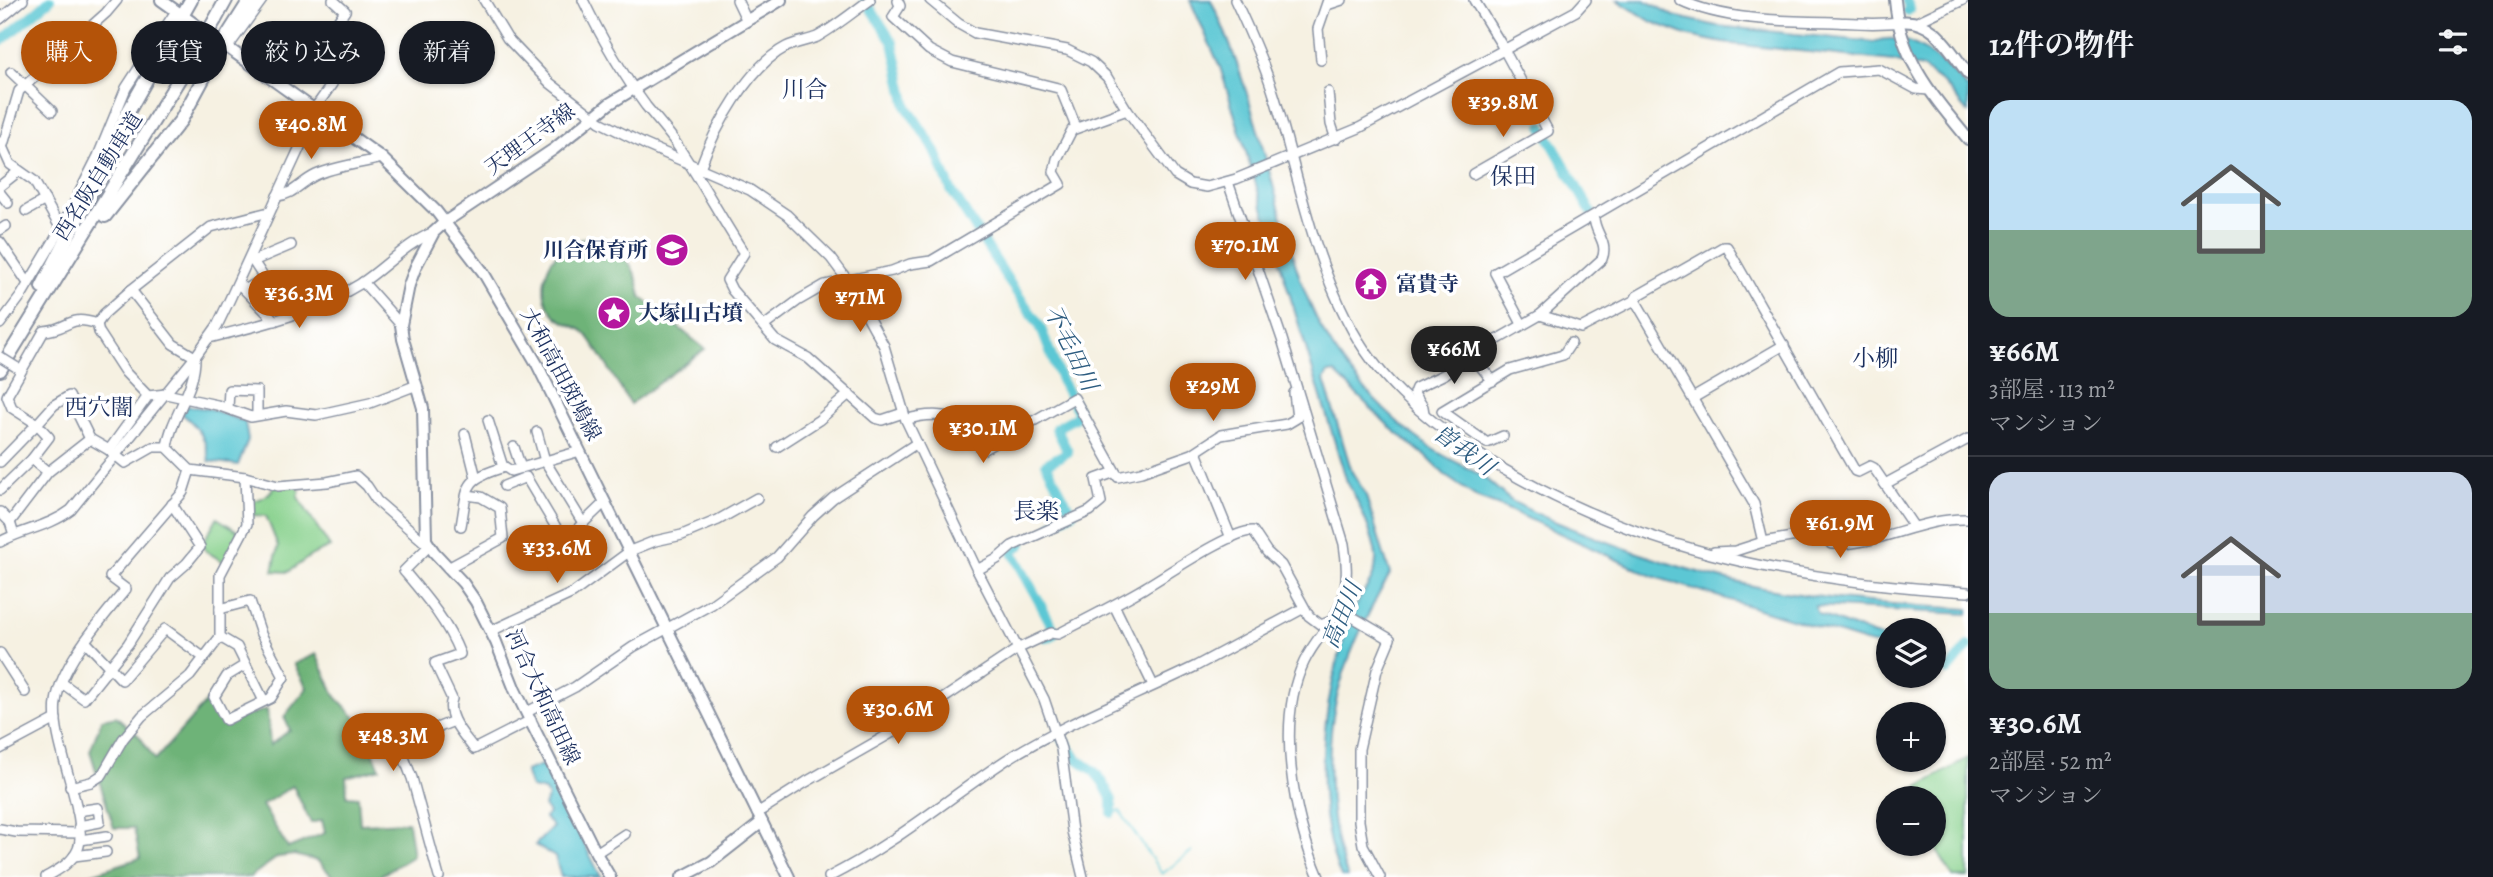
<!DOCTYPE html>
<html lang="ja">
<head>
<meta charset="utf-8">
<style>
	body { margin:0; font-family:Alegreya,"Noto Serif JP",serif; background:#242831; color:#f1f3f6; height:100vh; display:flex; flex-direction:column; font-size:26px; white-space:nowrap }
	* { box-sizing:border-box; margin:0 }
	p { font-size:23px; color:#9ea1a6 }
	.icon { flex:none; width:38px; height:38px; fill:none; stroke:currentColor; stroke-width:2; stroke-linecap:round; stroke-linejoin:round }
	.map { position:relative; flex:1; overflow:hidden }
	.drawer { display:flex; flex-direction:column; background:#171b24; width:525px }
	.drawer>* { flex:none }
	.top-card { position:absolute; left:21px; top:21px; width:665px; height:63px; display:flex; gap:14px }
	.fabs { position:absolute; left:1876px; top:618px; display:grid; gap:14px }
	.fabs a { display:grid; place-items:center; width:70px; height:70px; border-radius:50%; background:#171b24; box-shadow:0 2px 5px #0004; font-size:35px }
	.price { position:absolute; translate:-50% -60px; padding:0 16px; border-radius:24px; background:#b45309; color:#fff; font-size:23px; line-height:46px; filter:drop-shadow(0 2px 4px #0008) }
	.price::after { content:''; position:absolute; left:50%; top:42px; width:21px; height:16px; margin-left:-10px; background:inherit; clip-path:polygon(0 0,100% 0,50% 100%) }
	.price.selected { background:#222; color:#fff }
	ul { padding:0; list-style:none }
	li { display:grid; align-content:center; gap:14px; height:371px; padding:0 21px }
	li+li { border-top:2px solid #363941 }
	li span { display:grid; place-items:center; height:217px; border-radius:21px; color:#555 }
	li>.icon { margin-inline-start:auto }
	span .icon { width:126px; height:126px; fill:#fffc; stroke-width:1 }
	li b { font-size:30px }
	h2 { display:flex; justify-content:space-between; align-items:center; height:84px; padding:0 21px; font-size:30px }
	.chip { padding:0 24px; border-radius:32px; background:#171b24; box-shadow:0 2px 5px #0004; font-size:24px; line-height:63px }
	.chip.selected { background:#b45309; color:#fff }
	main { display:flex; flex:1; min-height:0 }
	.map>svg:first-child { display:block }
	.green { fill:#88d18d; stroke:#528076; stroke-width:2 }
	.forest { fill:#6eb378; stroke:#44716b; stroke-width:2; fill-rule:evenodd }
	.water { fill:#5bc7d4; stroke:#3b7b99; stroke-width:2 }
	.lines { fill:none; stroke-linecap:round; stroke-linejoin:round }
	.stream { stroke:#5bc7d4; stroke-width:2 }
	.river { stroke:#5bc7d4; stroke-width:10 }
	.minor-casing { stroke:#8890a0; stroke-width:12 }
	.major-casing { stroke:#8890a0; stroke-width:14 }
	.highway-casing { stroke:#8890a0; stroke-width:16 }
	.minor { stroke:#fff; stroke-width:9 }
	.major { stroke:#fff; stroke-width:10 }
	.highway { stroke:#fff; stroke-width:12 }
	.minor-bridge-casing { stroke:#8890a0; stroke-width:12; stroke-linecap:butt }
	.highway-bridge-casing { stroke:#8890a0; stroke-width:16; stroke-linecap:butt }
	.minor-bridge { stroke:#fff; stroke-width:9 }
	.highway-bridge { stroke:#fff; stroke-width:12 }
	.labels { text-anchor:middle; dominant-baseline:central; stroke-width:7; stroke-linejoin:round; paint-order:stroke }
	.street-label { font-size:21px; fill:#1b2f5e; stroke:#fff }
	.poi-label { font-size:21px; font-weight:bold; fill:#1b2f5e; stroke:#fff; text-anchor:start }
	.neighbourhood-label { font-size:23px; fill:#1b2f5e; stroke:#fff }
	.water-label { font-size:23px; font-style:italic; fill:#2e5d81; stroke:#fff }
</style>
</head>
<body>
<main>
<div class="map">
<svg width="1968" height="877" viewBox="0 0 1968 877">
	<rect width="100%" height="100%" fill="#fff"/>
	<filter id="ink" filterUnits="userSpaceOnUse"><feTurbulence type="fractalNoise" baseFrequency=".0143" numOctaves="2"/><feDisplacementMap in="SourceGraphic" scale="14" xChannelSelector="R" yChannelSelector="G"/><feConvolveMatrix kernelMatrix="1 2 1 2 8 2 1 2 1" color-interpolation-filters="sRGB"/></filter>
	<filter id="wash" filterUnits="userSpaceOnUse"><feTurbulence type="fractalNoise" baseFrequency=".00686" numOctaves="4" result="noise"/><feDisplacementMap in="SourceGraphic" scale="28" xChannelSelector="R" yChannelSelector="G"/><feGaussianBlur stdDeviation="1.57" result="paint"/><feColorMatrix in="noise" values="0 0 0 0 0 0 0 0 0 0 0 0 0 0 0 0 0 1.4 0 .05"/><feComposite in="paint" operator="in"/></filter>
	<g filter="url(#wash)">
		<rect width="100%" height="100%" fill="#f6f1e2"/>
		<g class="green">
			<polygon points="1502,77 1513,97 1522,93 1530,107 1504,122 1485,86"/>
			<path d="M274,486H296L300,491L298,497L330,547L312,555L288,572L273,571L278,546L266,516L253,515L254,501C263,498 270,495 274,486Z"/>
			<polygon points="217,518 241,533 225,563 206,551 202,544"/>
			<polygon points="1968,758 1968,877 1953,877 1933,844 1934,798 1907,798 1905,795"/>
		</g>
		<g class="forest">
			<path d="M588,237L605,238C627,259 636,266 641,297L705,349L630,404C621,390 593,339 583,331C574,325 563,324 555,315C536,296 544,263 563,248C570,243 580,241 588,237Z"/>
			<path d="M316,654L336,697L361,723L380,768L346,777L347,796L358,797L360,824L408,822L413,856L378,877H333L318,861L294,855L278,857L250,877H82L140,858L134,828H114L90,751L102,719L116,716L140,737L155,760L208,700L223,724L267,709L270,745L290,730L284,717L307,688L294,664ZM293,786L311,823L322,820L325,833L288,848L262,805Z"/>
		</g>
		<g class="water">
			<path d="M1190,0H1211C1239,59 1256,122 1273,185C1287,235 1299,288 1324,333C1349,377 1389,419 1431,448C1445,457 1463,465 1478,474C1491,481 1500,493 1512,501C1539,516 1568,527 1597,538C1652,559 1710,578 1768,589C1834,601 1901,605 1968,609V614L1815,606L1818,614L1888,640V649L1652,576L1505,508L1478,498L1447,477L1429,459L1392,429L1335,373H1328L1324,380L1352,472L1365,493L1390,574C1368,612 1347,655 1337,697C1324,748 1328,829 1348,877H1341C1310,804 1322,699 1349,625C1352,617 1355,608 1359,600C1367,586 1377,575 1376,557C1375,539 1357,498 1347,482L1220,67Z"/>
			<path d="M1617,0H1645L1674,16L1717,26L1874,42C1909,28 1947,65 1968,89V113L1944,84L1922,68L1893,61L1723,43L1689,36L1652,22Z"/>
			<path d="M187,406L211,409L245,422L248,440L238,465L209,461C207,440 199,427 182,414Z"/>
			<polygon points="544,764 601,877 561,877 555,857 535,845 553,827 545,818 549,813 544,806 548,797 545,791 531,788 525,771"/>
		</g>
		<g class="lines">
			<polyline class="stream" points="1112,813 1120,811 1162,874 1192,851"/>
			<g class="river">
				<polyline points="865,0 893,43 907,107 935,150 951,190 1010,283 1040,326 1061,380 1080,415 1056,428 1068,452 1046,464 1072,513 1053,524"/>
				<polyline points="1906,0 1910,9 1907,11"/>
				<polyline points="0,42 50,0"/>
				<polyline points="1542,126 1591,212"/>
				<polyline points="1022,544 1012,551 1054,630 1053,635 1047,638"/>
				<polyline points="1948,671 1968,646"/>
				<polyline points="1060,734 1077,759 1093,770 1102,781 1112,800 1112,813"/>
			</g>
		</g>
	</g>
	<g filter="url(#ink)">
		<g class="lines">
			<defs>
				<g id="minor">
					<polyline points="484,0 507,38 550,83 600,122 646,145 750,190 787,215 831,258 848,281 884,346 906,420 977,570 1044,699 1061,749 1072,831 1083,877"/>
					<path d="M583,0C601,37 621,72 646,106C655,117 665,128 673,139C699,176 719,215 744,253L727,280L732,290L775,340L808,358L875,418L882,420L903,413"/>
					<polyline points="737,0 747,21"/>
					<polyline points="930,0 959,24 975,33 1067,50 1091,62 1107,77 1127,110 1175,175 1190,184 1207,187 1236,179 1359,128 1563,18 1576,11 1586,0"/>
					<path d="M1235,0C1250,32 1265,65 1275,98C1298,174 1310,248 1347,320C1375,376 1422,417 1474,451C1624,549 1792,581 1968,592"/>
					<path d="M1680,0C1724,21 1786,21 1834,22C1856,23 1877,25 1899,22"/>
					<polyline points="898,1 900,6 893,17 929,50 952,62 1058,88 1061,90 1076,127"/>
					<polyline points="1327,5 1342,0"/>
					<polyline points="0,19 23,0"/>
					<polyline points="1919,21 1963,0"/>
					<polyline points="47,38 60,52"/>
					<polyline points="228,47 262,0"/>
					<polyline points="1321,60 1318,29 1328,0"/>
					<polyline points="11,72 52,111"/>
					<polyline points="1328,92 1331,124 1336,139"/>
					<polyline points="315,108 332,84 336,69 324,49 322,35 336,24 345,11 333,0"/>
					<polyline points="0,142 10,164 34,181 61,229"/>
					<polyline points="3,145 19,91 106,13 117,0"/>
					<path d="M700,168C714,129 749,66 786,47C796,42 807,41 817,37C835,27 853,12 870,0"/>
					<polyline points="1473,174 1548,131 1501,44 1474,0"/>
					<path d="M1228,182L1282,339L1344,544C1348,568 1348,596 1334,617C1324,632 1312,645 1304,662C1275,722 1294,818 1319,877"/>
					<polyline points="0,186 19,171"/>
					<polyline points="0,193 8,203"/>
					<path d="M277,196C293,195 301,182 316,175C336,166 360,164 382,158"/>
					<polyline points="26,211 45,200"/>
					<polyline points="0,230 6,226"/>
					<polyline points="0,242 28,283"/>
					<polyline points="363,282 401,325"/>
					<polyline points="241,286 275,321"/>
					<path d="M131,290L173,344L195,357C196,390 171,416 167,447"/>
					<polyline points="245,290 264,278 253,261 291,245"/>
					<polyline points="1635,300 1754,504 1763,542"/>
					<polyline points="1540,315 1581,328 1635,300 1637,296 1723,247 1727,247 1855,471 1858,472 1870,466 1874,468 1914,527"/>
					<polyline points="0,324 21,296 61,229 98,156 126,88 176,11"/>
					<polyline points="97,324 104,314 131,290 211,227 269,212"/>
					<polyline points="97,324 99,332 125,372 148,396"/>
					<polyline points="1522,324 1495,273 1839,72 1879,69 1916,89 1929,90"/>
					<polyline points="764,326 799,300 825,285 892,271 910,264 931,261 1061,184 1054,172 1057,159 1072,130 1127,110"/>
					<path d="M209,338C261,325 313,313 360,284C385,268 405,244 434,232"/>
					<polyline points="1471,355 1493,381"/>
					<polyline points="1693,398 1784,345"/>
					<polyline points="228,408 229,390 257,391 257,415"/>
					<path d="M1424,413L1423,407L1414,393L1416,388L1445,374L1472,354L1540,315L1602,259C1609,242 1594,233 1594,217"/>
					<polyline points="488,420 503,467"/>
					<path d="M906,420C923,414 953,412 968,425C974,430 978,442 982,450L1074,398L1118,477L1141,472L1192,454L1221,435L1287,424L1297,418L1294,393"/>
					<polyline points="537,432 545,461 583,523"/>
					<polyline points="465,434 476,478"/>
					<polyline points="1503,436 1487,443 1442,411 1510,370 1563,355 1571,343"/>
					<path d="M90,439L69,396L54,405L37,424L12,408L7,396L44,331C71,329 67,314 97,324"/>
					<polyline points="514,447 521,468"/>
					<polyline points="777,447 819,420 849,394"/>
					<path d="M109,450L125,463L153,447H167L190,470L245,477L278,486L327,482L356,476L367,486L377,501L429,546L404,571C426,597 447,621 460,654L435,663L452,699C445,716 464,735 474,749L531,720"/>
					<polyline points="1196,452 1231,538"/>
					<polyline points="32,459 48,472"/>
					<polyline points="0,462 37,424 49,437 32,459 0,490"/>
					<polyline points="1885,484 1968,439"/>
					<polyline points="504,486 526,477 563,539"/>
					<polyline points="0,512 10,522 14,535"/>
					<polyline points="10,522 48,472 90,439 109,450 148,396 166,394 217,405 251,417 286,411 316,415 370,403 417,385"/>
					<path d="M461,526C468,486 463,479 505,467L511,471L580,451"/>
					<path d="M0,542C23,529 49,527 71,510L195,357L217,326L229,301L317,110"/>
					<polyline points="553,546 575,531 605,502"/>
					<path d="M1714,552L1735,551L1763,542L1820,532H1824L1831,544C1879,546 1921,517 1968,519"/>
					<polyline points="448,568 503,538 500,508 481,497 467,495"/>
					<polyline points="977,570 997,559 1012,546 1090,511 1101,502 1096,479 1115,472"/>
					<polyline points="1114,605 1153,685"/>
					<polyline points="220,609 250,601 261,634 284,677 271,698 226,720 214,697 227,676 245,665"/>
					<polyline points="1339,609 1390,639 1377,670 1359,749 1359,821 1363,845 1380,877"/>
					<polyline points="491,631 573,593 630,551 655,541 682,535 718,520 757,498"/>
					<polyline points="220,637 237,647 264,701"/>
					<polyline points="85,641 122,680 165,629 203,657"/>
					<polyline points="0,653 25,692"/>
					<polyline points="62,683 84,699 128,644 170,578 186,564 200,547 172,504"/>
					<polyline points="527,712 575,687 633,647 712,604 777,557 813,516 833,498 917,443"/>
					<polyline points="0,749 56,719"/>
					<polyline points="70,787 91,782 102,775 123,739 142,716 190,676 220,637 220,575 247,524 245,477"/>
					<polyline points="77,811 98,808 100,822 79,826"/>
					<path d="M757,813L806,782L893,732L1019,648L1051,633L1058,634C1085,620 1113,606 1139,591C1162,578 1231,530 1253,531L1267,552L1281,565L1309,616L1321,625L1331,621"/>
					<polyline points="0,829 16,832 80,833"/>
					<polyline points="80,840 107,836"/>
					<polyline points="596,853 625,834"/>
					<polyline points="74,856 106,852"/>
					<path d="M46,877C58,870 72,863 78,849C90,818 50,741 56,702C61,664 102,619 126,589L110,577L183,492L190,470"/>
					<polyline points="439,877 412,778 403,755 402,742 454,721"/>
					<path d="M829,877C893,845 947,799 1006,760C1066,722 1133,697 1196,666C1232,647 1268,627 1304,608"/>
				</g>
				<g id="major">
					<polyline points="161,0 382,158 436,211 483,272 537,364 789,877"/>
					<path d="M1895,0C1900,59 1932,95 1968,139"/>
					<path d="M1899,22C1933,17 1949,49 1968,74"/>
					<polyline points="610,877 596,853 515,690 496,642 476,602 463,583 434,552 426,540 423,408 403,339 401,325 409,285 416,266 434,232 445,222 554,149 609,104 781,0"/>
					<polyline points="682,877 711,862 762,822"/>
				</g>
				<g id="highway">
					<polyline points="215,20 226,0"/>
					<polyline points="105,216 181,120 222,44 250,0"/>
					<polyline points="42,287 107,161 128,112 191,0"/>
					<polyline points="0,370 200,45"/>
				</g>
			</defs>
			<use href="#minor" class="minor-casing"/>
			<use href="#major" class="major-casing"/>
			<use href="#highway" class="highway-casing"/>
			<use href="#minor" class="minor"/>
			<use href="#major" class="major"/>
			<use href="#highway" class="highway"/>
			<defs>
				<polyline id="minor-bridge" points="0,357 16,367"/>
				<polyline id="highway-bridge" points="200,45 215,20"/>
			</defs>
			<use href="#minor-bridge" class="minor-bridge-casing"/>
			<use href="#highway-bridge" class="highway-bridge-casing"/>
			<use href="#minor-bridge" class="minor-bridge"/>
			<use href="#highway-bridge" class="highway-bridge"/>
		</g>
	</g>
	<defs>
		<symbol id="school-disc" viewBox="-11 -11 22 22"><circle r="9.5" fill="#b5179e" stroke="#fff"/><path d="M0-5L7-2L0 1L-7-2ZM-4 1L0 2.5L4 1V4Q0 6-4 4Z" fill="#fff"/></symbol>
		<symbol id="temple-disc" viewBox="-11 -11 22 22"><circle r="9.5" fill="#b5179e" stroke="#fff"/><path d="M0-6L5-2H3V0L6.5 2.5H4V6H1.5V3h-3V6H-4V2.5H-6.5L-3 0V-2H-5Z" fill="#fff"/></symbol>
		<symbol id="sight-disc" viewBox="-11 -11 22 22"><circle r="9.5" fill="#b5179e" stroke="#fff"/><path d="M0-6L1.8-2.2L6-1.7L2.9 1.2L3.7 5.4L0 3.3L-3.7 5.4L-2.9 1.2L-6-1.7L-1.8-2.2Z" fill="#fff"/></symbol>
	</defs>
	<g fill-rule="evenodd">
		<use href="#school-disc" x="653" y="231" width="38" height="38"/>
		<use href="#temple-disc" x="1352" y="265" width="38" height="38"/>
		<use href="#sight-disc" x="595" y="294" width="38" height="38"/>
	</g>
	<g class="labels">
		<g class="street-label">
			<text transform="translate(530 139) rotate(-36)">天理王寺線</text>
			<text transform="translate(98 176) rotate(-58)">西名阪自動車道</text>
			<text transform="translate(561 374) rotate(62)">大和高田斑鳩線</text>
			<text transform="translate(543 697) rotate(65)">河合大和高田線</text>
		</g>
		<g class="poi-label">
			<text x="648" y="250" text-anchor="end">川合保育所</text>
			<text x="1396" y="284">富貴寺</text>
			<text x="638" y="313">大塚山古墳</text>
		</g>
		<g class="neighbourhood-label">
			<text x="805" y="89">川合</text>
			<text x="1513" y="176">保田</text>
			<text x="1875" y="358">小柳</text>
			<text x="99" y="407">西穴闇</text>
			<text x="1036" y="511">長楽</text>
		</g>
		<g class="water-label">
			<text transform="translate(1071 348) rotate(64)">不毛田川</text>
			<text transform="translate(1464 450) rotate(36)">曽我川</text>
			<text transform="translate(1342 615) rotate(-68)">高田川</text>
		</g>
	</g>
</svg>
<div class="fabs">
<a><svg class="icon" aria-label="layers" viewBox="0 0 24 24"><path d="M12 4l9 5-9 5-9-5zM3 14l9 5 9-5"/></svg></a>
<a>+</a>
<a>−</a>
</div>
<b class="price" style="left:1503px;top:139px">¥39.8M</b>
<b class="price" style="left:311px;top:161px">¥40.8M</b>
<b class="price" style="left:1245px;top:282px">¥70.1M</b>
<b class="price" style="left:299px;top:330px">¥36.3M</b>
<b class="price" style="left:860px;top:334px">¥71M</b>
<b class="price selected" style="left:1454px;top:386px">¥66M</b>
<b class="price" style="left:1213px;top:423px">¥29M</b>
<b class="price" style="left:983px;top:465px">¥30.1M</b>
<b class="price" style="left:1840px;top:560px">¥61.9M</b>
<b class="price" style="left:557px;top:585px">¥33.6M</b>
<b class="price" style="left:898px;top:746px">¥30.6M</b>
<b class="price" style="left:393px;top:773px">¥48.3M</b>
<div class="top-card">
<a class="chip selected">購入</a>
<a class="chip">賃貸</a>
<a class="chip">絞り込み</a>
<a class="chip">新着</a>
</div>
</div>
<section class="drawer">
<h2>12件の物件<svg class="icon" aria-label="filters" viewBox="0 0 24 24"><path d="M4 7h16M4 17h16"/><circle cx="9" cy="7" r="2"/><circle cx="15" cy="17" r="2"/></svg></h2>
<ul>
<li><span style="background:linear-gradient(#bfe0f5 60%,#7fa58c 0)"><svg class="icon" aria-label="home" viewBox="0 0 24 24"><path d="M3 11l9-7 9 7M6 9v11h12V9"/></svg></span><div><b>¥66M</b><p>3部屋 · 113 m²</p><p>マンション</p></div></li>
<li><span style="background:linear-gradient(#c9d6e8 65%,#7fa58c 0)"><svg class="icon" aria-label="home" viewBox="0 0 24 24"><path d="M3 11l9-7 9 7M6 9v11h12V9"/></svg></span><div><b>¥30.6M</b><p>2部屋 · 52 m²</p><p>マンション</p></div></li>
</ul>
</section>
</main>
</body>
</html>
